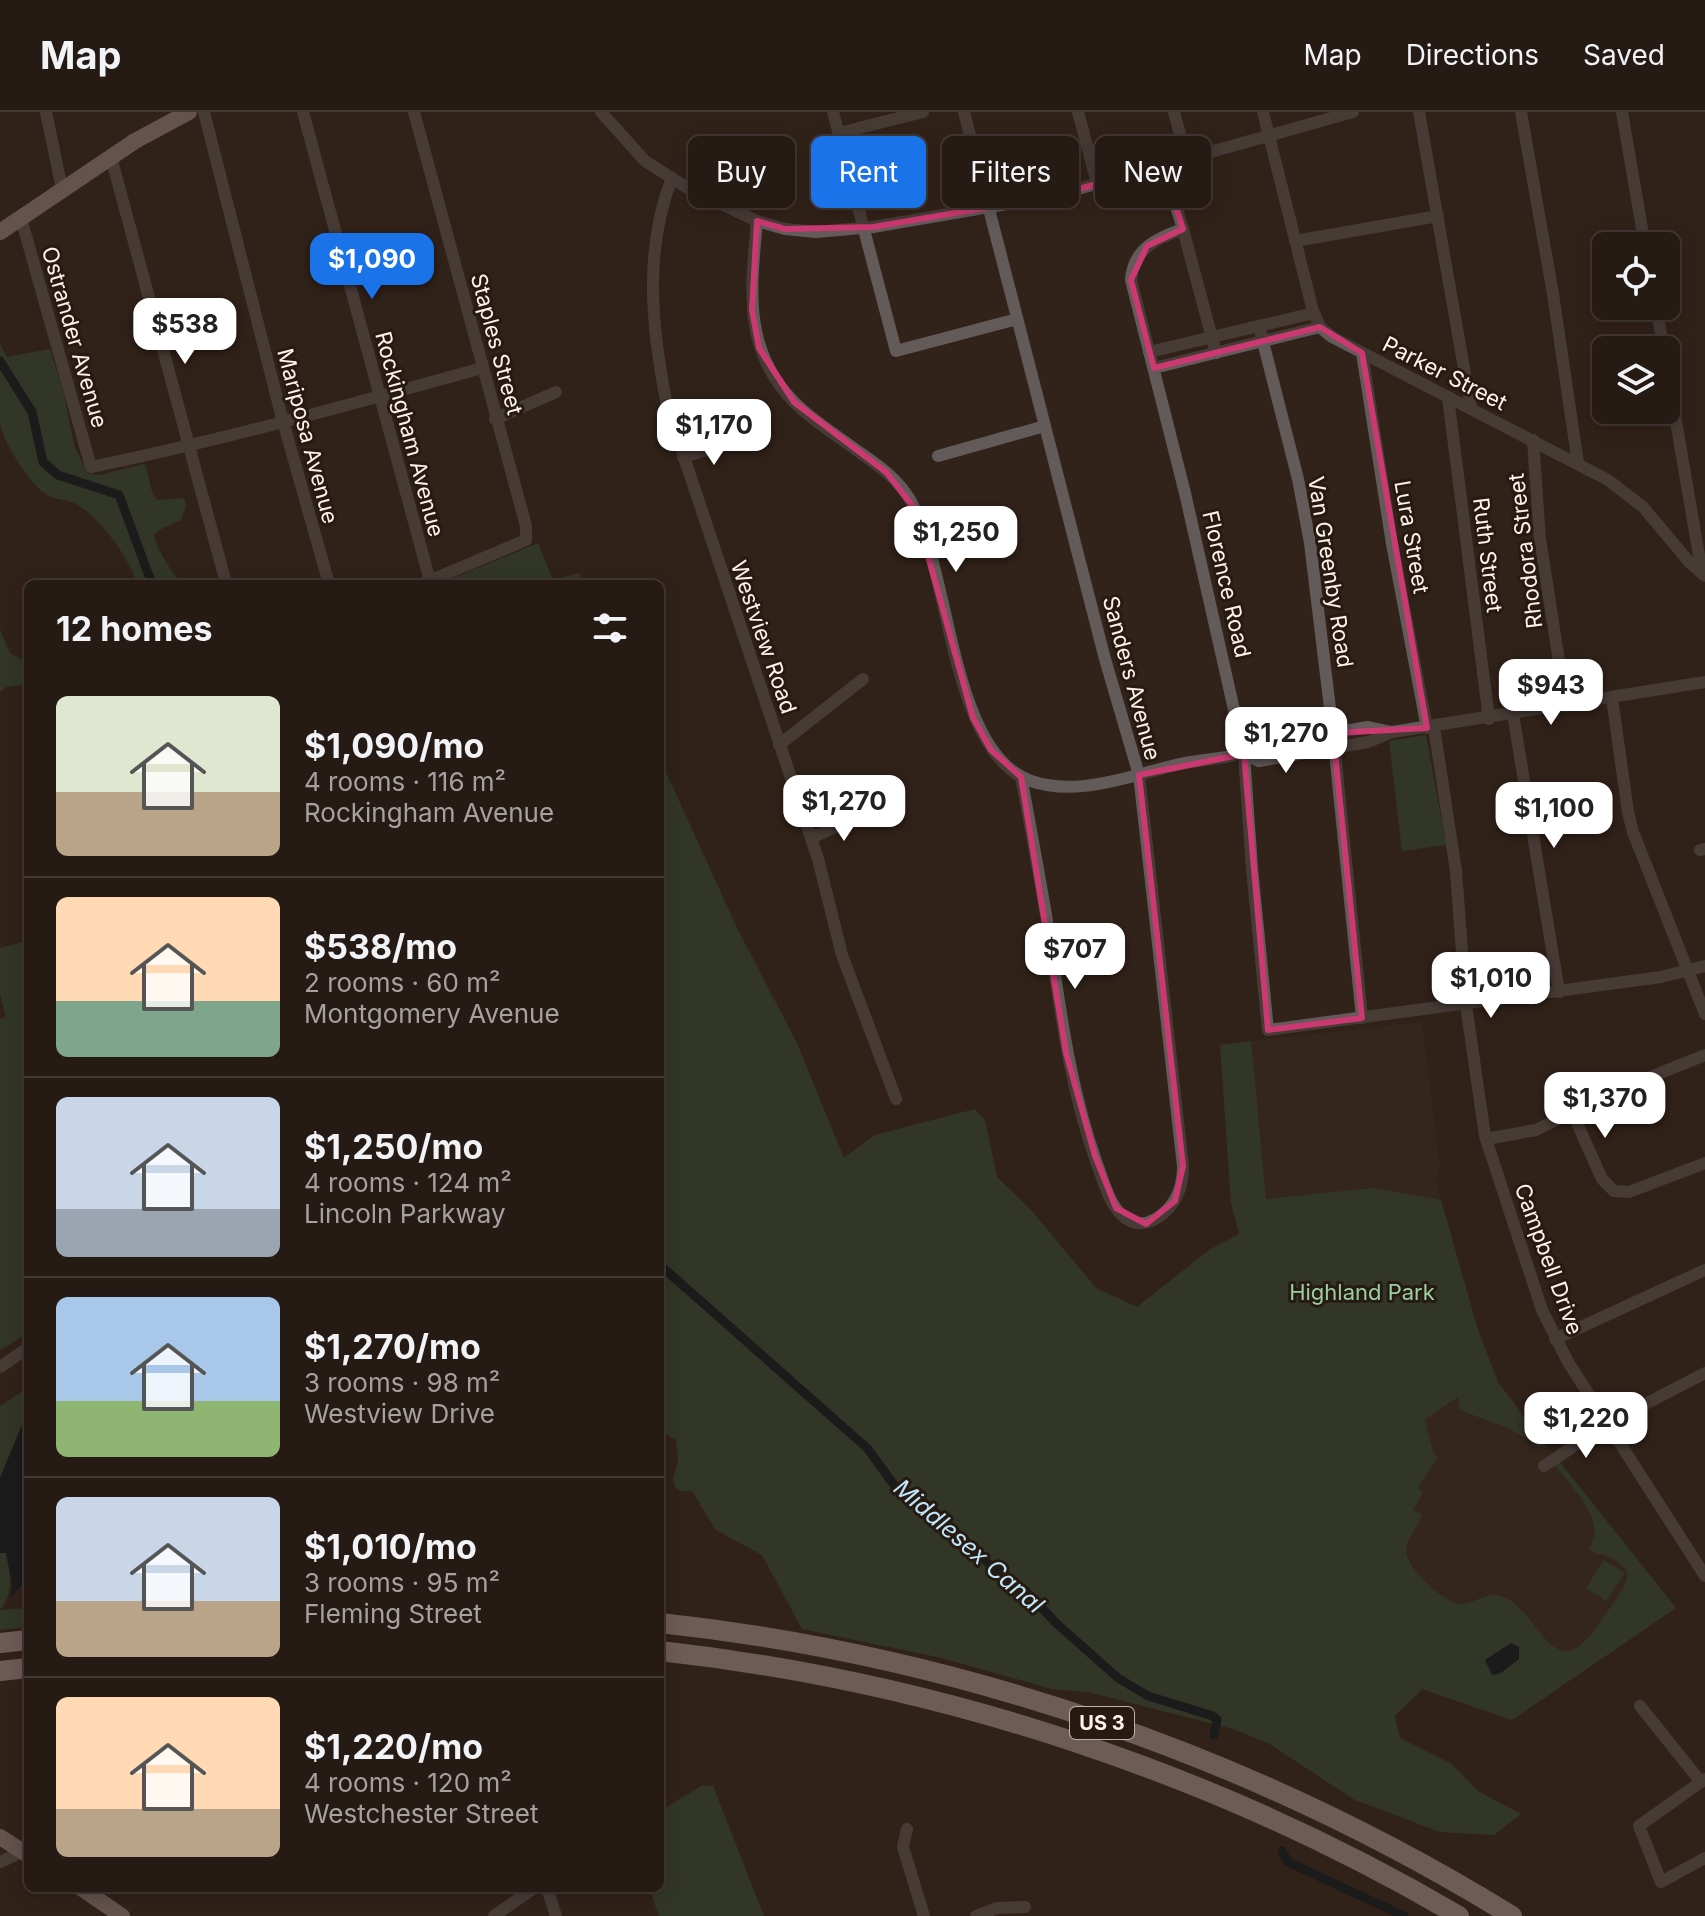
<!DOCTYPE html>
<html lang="en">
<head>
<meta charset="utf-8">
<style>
	body { margin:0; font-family:Inter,sans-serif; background:#322722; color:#f1f3f6; height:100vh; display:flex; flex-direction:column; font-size:30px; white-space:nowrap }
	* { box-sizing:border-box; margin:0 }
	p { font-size:26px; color:#a4a1a0 }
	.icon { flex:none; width:44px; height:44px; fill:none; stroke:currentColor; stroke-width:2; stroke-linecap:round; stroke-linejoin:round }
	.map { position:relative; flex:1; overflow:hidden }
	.drawer { position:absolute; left:24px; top:468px; width:640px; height:1312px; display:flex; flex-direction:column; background:#261a14; border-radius:12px; box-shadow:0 4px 20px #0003,0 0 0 2px #423834 }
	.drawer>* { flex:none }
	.hud { position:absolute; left:688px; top:24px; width:760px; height:72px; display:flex; gap:16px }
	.fabs { position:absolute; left:1592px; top:120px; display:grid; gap:16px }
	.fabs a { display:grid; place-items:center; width:88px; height:88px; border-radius:12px; background:#261a14; box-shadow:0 4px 20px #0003,0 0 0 2px #423834; font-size:40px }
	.price { position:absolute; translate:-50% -68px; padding:0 18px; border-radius:16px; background:#fff; color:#222; font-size:26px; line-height:52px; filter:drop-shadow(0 2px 4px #0008) }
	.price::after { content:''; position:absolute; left:50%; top:48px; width:24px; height:18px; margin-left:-12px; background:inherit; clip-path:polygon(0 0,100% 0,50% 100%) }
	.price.current { background:#1a73e8; color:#fff }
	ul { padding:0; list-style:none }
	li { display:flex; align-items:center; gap:24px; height:200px; padding:0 32px }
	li+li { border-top:2px solid #423834 }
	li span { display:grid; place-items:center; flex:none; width:224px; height:160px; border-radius:12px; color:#555 }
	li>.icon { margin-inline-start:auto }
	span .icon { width:96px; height:96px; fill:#fffc; stroke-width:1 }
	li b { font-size:34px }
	h2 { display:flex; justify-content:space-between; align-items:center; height:96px; padding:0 32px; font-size:34px }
	.pill { padding:0 28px; border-radius:12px; background:#261a14; box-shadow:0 4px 20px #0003,0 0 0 2px #423834; font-size:28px; line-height:72px }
	.pill.current { background:#1a73e8; color:#fff }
	header { display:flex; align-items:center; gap:48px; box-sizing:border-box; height:112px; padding:0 40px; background:#261a14; border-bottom:2px solid #423834 }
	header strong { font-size:38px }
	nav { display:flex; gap:44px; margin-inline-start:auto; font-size:28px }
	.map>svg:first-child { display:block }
	.education { fill:#382c1d }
	.green { fill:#334e37 }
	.water { fill:#00121f }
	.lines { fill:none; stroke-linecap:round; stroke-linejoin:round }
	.canal { stroke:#00121f; stroke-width:9 }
	.minor { stroke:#635a5a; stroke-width:12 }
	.major { stroke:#9f8c8c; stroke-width:16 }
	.highway { stroke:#b7a0a0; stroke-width:20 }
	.marked { fill:none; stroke:#cb3971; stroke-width:6; stroke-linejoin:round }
	.labels { text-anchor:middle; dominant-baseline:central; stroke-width:6; stroke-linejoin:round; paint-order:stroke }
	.shield { fill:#271a11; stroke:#bdb1aa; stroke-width:2 }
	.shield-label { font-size:20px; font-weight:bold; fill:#fdf2ec }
	.street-label { font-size:22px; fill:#fdf2ec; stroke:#271a11 }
	.park-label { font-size:22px; fill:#99cfa2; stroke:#271a11 }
	.water-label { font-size:24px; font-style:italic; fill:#c0e6fd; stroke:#271a11 }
</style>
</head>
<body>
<header>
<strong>Map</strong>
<nav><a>Map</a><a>Directions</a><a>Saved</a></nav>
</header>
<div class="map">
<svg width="1705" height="1804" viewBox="0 0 1705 1804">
	<rect width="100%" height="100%" fill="#32231a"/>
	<g class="education">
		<polygon points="1422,910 1440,1058 1435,1066 1441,1088 1372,1076 1231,1091 1220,933"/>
		<polygon points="1495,1260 1498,1270 1548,1336 1676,1496 1512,1608 1373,1431 1423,1381 1418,1377 1438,1345 1433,1340 1425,1307"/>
	</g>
	<g class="green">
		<path d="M0,232L7,245L50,237L63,278L74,333L87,361L100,363L144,352C152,365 146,372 157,388L184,386L186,395L181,408L161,417L154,423C154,431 173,464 180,469C187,474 200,469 207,468L212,472H137C131,448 98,402 74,391C65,387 55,388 46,382C30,373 3,330 0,311C0,286 0,257 0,232Z"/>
		<polygon points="538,431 553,468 579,461 584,472 442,471"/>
		<polygon points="0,518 10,541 28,551 28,572 6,575 0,580"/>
		<polygon points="1426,623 1446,733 1402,739 1389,629"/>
		<path d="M660,647L738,818L796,929L844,1046L875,1023L975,997L985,1008L997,1065L1031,1098L1096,1176L1137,1195L1209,1138L1239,1122L1231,1091L1220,933L1251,929L1266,1087L1373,1076L1441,1088L1478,1218L1498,1270L1548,1336L1537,1334L1510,1317L1460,1298L1458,1285L1425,1307L1433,1340L1438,1345L1418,1376L1423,1381L1413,1398L1421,1402V1406C1417,1417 1405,1427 1406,1439C1406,1456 1444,1491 1461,1492C1476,1492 1486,1479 1502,1484C1540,1498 1552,1580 1598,1513C1608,1497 1626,1479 1628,1460C1620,1450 1609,1442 1596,1442L1589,1436C1609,1410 1570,1373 1554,1352L1559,1349L1676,1496L1512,1608L1422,1577L1395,1604L1400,1626L1452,1652L1478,1679L1521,1702L1494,1723L1440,1720L1355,1688L1268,1631L1233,1617L1088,1580L1052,1577L942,1546L802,1517L762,1443L716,1418L692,1379H681L675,1375L673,1366L678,1349L676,1328L660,1318Z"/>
		<polygon points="28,829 28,1221 0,1238 0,907 6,905 0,882 0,836"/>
		<polygon points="23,1279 24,1308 0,1366 0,1294"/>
		<path d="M6,1440C10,1463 15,1479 0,1498L28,1496V1515L0,1518V1441Z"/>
		<polygon points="1604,1448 1625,1461 1606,1489 1586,1476"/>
		<polygon points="703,1673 713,1674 764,1804 659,1804 649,1776 660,1776 660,1699"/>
	</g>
	<g class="water">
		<polygon points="28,1276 28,1466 10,1486 12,1472 6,1441 0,1441 0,1366 24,1308 23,1279"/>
		<polygon points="1511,1531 1519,1535 1519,1547 1501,1561 1492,1563 1485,1548"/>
	</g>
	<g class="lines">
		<g class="canal">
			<polyline points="0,249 32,300 43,350 58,363 119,383 152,472"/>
			<polyline points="660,1153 867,1336 897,1377 929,1394 991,1454 1025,1478 1056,1511 1118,1566 1148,1584 1213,1604 1217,1608 1214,1623"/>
			<polyline points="1282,1739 1288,1750 1404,1804"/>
		</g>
		<g class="minor">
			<polyline points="46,0 62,77"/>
			<polyline points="204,0 281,302 329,472"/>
			<polyline points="303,0 430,469"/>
			<polyline points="414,0 526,414 526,428 422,472"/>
			<polyline points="601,0 645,49 686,75 757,109 785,117 816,120 873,115 1049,85 1353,0"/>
			<polyline points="833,0 896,239 1017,207"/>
			<path d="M964,0L1105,547L1139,663L1183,1054C1183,1071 1179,1086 1167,1098C1155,1110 1139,1117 1124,1105C1109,1093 1104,1070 1097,1052C1068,971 1059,887 1046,803C1038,757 1030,711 1021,665"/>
			<polyline points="1078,0 1097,71"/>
			<polyline points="1174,0 1187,48"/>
			<polyline points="1263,0 1313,199 1321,216 1332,225 1608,368 1643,395 1690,451 1705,464"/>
			<polyline points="1419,0 1471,296"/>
			<polyline points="1521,0 1553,182 1578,351"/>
			<polyline points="1622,0 1645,134"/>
			<polyline points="839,21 923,0"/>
			<polyline points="111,45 226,471"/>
			<polyline points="1163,54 1183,117 1216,241"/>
			<path d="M672,66C643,140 652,218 667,294L818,747L842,843L896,987"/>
			<path d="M21,106L91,355C223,328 352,292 482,256"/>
			<path d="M757,109C751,177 742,238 795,291C811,307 830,319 848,332C871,349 896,363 910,388C952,461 949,640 1031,669C1066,681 1104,672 1138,663C1156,658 1173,653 1191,650C1212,646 1237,647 1255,634L1368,615L1392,620"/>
			<path d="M1183,117C1157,126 1133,137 1131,168L1185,381L1244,642L1252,756L1268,918L1661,865L1705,854"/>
			<polyline points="1295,129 1438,104"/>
			<polyline points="1656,194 1664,238"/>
			<polyline points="1259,214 1298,367 1310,431 1333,621 1362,906"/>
			<polyline points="1149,240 1314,201"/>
			<polyline points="1362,241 1392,432 1427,616"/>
			<polyline points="1666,251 1702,461"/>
			<polyline points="1154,256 1320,215"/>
			<polyline points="1448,285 1489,607"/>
			<polyline points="495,307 556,280"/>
			<polyline points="1533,328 1540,427 1566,594"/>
			<polyline points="938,344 1045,314"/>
			<polyline points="683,345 735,330"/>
			<polyline points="1612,586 1628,700 1633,720 1705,902"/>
			<polyline points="1513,602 1559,880"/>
			<polyline points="1434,615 1456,759 1466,893 1485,1024 1542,1198 1568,1250 1705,1464"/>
			<polyline points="779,633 863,567"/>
			<polyline points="1244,642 1259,649 1368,630 1392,620 1705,570"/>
			<polyline points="811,726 862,703"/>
			<polyline points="1700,738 1705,737"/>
			<polyline points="1572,1000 1602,1067 1614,1079 1629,1080 1705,1051"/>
			<polyline points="1486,1027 1536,1018 1608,982 1705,943"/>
			<polyline points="1555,1227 1705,1158"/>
			<polyline points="0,1255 28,1236"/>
			<polyline points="1544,1354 1607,1312 1705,1261"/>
			<polyline points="1640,1594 1701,1670"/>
			<polyline points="1705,1667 1639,1714 1661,1770 1705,1746"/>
			<polyline points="907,1717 903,1735 924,1804"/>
			<polyline points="0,1750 22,1740"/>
			<polyline points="547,1776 556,1804"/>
			<polyline points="494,1804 534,1776"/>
			<polyline points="976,1804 997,1796 1025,1795"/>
		</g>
		<g class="major">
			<polyline points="0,120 135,29 189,0"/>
			<polyline points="0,1725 28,1743"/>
			<polyline points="81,1776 122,1804"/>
		</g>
		<g class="highway">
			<path d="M660,1511C959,1543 1256,1646 1512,1804"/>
			<polyline points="0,1531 28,1528"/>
			<path d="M660,1539C940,1570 1216,1661 1459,1804"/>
			<polyline points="0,1559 28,1556"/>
		</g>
	</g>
	<path d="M0 0H1705V1804H0ZM1163,54L1183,117L1147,134L1131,168L1154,256L1320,215L1362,241L1427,616L1333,621L1362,906L1268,918L1244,642L1139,663L1183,1054L1175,1089L1146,1112L1116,1096L1095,1044L1066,941L1021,665L991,638L973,606L915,397L886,360L794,290L759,236L752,198L757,109L785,117L873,115L1049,85Z" fill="#32231a" fill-opacity=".55" fill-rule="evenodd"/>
	<path class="marked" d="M1163,54L1183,117L1147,134L1131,168L1154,256L1320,215L1362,241L1427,616L1333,621L1362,906L1268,918L1244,642L1139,663L1183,1054L1175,1089L1146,1112L1116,1096L1095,1044L1066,941L1021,665L991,638L973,606L915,397L886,360L794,290L759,236L752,198L757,109L785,117L873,115L1049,85Z"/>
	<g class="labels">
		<rect class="shield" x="1070" y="1595" width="64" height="32" rx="6"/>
		<g class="shield-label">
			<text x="1102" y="1611">US 3</text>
		</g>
		<g class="street-label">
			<text transform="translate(75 225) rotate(74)">Ostrander Avenue</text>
			<text transform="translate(497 232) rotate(75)">Staples Street</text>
			<text transform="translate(1445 261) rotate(27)">Parker Street</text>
			<text transform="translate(410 322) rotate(75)">Rockingham Avenue</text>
			<text transform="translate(308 324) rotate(75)">Mariposa Avenue</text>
			<text transform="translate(1412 425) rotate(80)">Lura Street</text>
			<text transform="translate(1525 439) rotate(-97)">Rhodora Street</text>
			<text transform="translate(1488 443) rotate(83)">Ruth Street</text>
			<text transform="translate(1331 460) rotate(81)">Van Greenby Road</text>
			<text transform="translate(1227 472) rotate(77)">Florence Road</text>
			<text transform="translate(764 525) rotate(71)">Westview Road</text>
			<text transform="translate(1132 566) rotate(75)">Sanders Avenue</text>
			<text transform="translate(1549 1147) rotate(70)">Campbell Drive</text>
		</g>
		<g class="park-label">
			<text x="1362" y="1180">Highland Park</text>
		</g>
		<g class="water-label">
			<text transform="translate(969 1434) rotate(41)">Middlesex Canal</text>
		</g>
	</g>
</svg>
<div class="fabs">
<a><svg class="icon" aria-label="locate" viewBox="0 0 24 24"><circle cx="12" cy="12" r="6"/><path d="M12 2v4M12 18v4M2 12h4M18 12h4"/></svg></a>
<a><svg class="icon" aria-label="layers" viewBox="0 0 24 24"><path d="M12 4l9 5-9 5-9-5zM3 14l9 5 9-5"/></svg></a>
</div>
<b class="price current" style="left:372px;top:189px">$1,090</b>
<b class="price" style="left:185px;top:254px">$538</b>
<b class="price" style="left:714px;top:355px">$1,170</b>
<b class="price" style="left:956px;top:462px">$1,250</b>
<b class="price" style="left:1551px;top:615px">$943</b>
<b class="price" style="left:1286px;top:663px">$1,270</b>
<b class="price" style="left:844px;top:731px">$1,270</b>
<b class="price" style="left:1554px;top:738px">$1,100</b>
<b class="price" style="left:1075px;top:879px">$707</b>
<b class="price" style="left:1491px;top:908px">$1,010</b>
<b class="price" style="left:1605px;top:1028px">$1,370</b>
<b class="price" style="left:1586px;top:1348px">$1,220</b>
<div class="hud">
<a class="pill">Buy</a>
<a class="pill current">Rent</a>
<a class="pill">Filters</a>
<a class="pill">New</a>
</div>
<section class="drawer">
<h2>12 homes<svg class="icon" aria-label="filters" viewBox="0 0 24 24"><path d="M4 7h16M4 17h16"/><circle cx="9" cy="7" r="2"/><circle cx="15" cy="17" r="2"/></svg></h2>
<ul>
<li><span style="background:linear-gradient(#dfe7d0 60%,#b9a48a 0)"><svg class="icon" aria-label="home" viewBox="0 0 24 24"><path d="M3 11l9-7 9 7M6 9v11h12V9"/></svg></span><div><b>$1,090/mo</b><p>4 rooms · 116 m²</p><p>Rockingham Avenue</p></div></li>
<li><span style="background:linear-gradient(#ffd9b3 65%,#7fa58c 0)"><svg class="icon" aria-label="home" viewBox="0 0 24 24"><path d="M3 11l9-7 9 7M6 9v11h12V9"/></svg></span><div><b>$538/mo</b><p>2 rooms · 60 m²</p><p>Montgomery Avenue</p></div></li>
<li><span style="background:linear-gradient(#c9d6e8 70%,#9aa5b1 0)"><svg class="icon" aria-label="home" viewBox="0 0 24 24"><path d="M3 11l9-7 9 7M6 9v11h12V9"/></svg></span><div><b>$1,250/mo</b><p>4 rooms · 124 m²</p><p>Lincoln Parkway</p></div></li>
<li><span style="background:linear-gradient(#a9c7e8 65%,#8fb573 0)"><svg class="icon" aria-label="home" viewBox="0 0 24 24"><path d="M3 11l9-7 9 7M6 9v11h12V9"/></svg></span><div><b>$1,270/mo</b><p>3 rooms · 98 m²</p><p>Westview Drive</p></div></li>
<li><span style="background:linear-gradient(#c9d6e8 65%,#b9a48a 0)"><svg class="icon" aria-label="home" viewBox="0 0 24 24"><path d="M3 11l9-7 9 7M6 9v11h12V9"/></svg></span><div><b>$1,010/mo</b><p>3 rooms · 95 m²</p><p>Fleming Street</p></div></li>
<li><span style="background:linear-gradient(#ffd9b3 70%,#b9a48a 0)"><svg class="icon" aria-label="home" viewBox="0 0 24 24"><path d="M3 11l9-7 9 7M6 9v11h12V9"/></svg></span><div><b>$1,220/mo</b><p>4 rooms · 120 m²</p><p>Westchester Street</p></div></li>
</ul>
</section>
</div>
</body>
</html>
